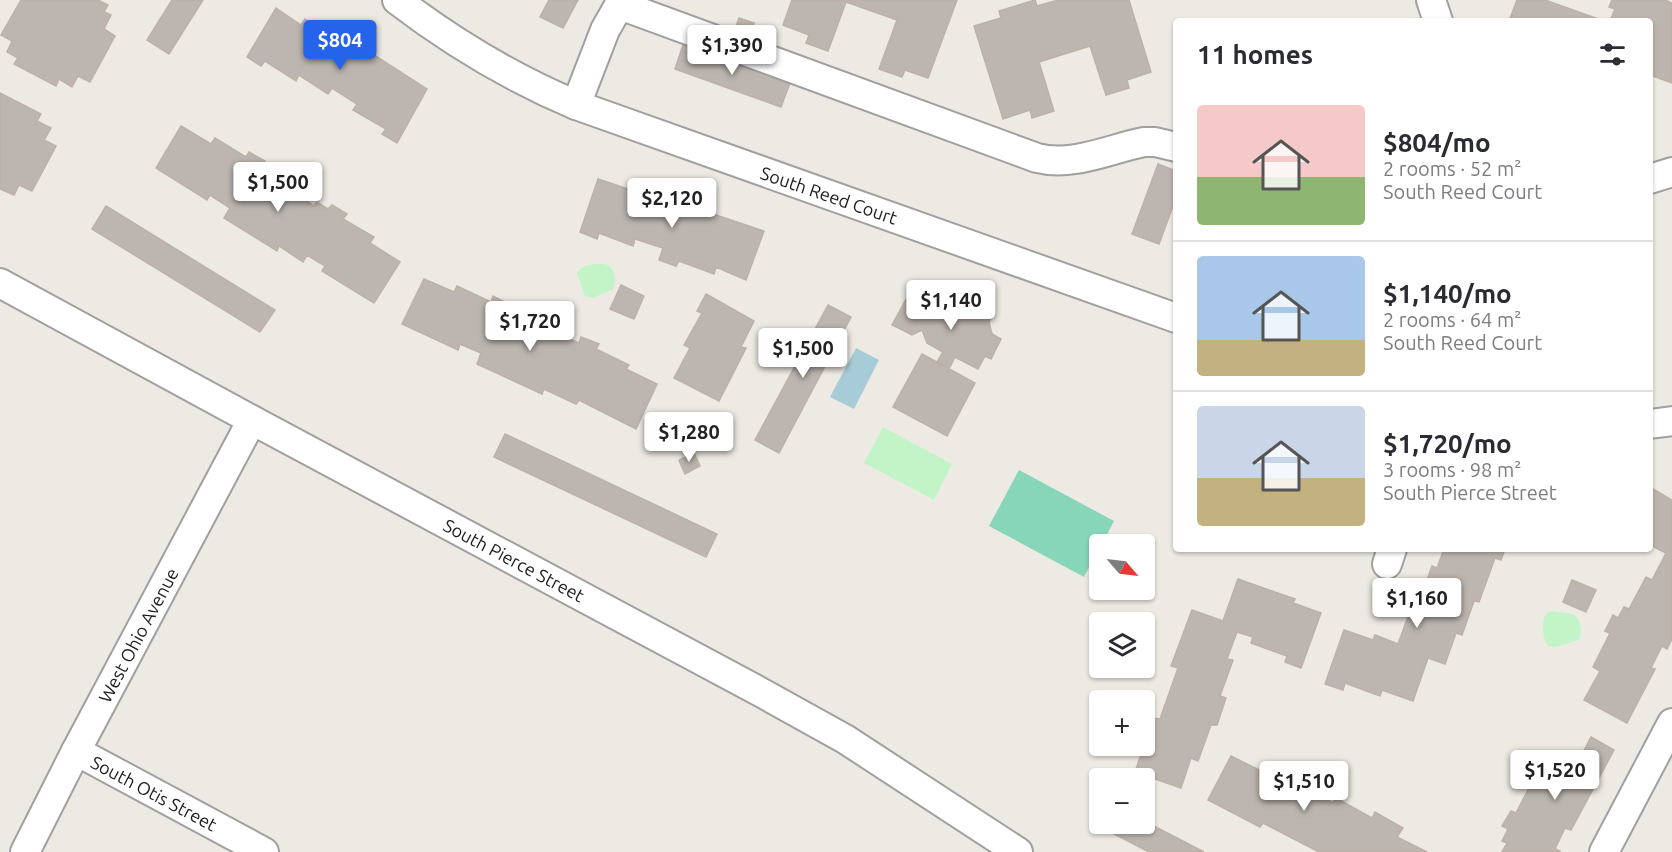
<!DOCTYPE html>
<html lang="en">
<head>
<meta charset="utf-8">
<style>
	body { margin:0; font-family:Ubuntu,sans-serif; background:#f7f7f7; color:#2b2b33; height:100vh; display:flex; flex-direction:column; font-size:22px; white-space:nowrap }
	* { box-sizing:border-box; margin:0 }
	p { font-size:20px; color:#7c7c81 }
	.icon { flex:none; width:33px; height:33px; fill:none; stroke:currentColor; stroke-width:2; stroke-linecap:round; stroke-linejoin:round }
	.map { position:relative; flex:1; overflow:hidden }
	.sheet { position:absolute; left:1173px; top:18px; width:480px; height:534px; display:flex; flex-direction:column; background:#fff; border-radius:6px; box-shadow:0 2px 4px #0004 }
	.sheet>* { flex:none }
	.needle { width:39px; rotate:118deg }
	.controls { position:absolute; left:1089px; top:534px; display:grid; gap:12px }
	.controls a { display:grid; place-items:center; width:66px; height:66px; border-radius:6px; background:#fff; box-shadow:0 2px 4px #0004; font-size:30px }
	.price { position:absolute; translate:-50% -51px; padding:0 14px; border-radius:6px; background:#fff; color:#222; font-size:20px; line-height:39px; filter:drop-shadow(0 2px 3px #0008) }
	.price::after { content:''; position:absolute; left:50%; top:36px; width:18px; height:14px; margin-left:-9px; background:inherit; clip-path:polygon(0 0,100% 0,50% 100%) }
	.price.selected { background:#2563eb; color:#fff }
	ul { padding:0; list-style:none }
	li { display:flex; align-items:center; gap:18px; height:150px; padding:0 24px }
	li+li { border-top:2px solid #e1e1e2 }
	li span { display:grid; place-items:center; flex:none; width:168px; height:120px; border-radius:6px; color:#555 }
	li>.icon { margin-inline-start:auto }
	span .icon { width:72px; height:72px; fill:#fffc; stroke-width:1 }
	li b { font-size:26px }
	h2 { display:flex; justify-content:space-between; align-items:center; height:72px; padding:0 24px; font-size:26px }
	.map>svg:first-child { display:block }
	.park { fill:#c3f4c8 }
	.pitch { fill:#87d6b9 }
	.water { fill:#a7cbd7 }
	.building { fill:#bdb6b0; stroke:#bdb1a7; stroke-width:1.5 }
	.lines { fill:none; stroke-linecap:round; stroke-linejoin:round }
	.minor-casing { stroke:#a0a0a0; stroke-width:32 }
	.minor { stroke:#fff; stroke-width:28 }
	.labels { text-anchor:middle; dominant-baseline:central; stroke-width:5; stroke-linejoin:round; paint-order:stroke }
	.street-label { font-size:18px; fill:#1c1c1c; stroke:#fff }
</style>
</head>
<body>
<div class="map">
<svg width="1672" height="852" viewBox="0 0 1672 852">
	<rect width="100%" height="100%" fill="#edeae3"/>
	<g class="park">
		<path d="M605,264C615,267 617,280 613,289L593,298L585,296L577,273C583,263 595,264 605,264Z"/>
		<polygon points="883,427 952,464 934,500 864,463"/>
		<path d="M1551,611L1572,614L1576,616C1581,623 1583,634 1578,640C1573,642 1553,649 1549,646C1543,643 1542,624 1544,618C1546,613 1547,613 1551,611Z"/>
	</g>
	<polygon class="pitch" points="1019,470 1114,521 1102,544 1100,544 1099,548 1084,577 989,526"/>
	<polygon class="water" points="856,348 879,360 854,409 830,397"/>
	<g class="building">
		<polygon points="21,0 98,0 108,5 104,12 111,15 104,29 115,36 90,82 78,76 72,87 59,79 56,86 14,64 18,58 7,52 12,41 1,35"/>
		<polygon points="172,0 203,0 169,54 147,40"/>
		<polygon points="549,0 578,0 563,28 540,17"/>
		<polygon points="792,0 957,0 928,78 905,70 902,77 879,69 897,20 846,2 828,51 806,43 809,35 783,25"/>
		<polygon points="1035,0 1037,6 1058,0 1129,0 1151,72 1127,80 1129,88 1106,95 1090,46 1039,62 1054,111 1032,118 1030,110 1003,119 974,26 1001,18 999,11"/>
		<polygon points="1517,0 1545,0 1604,21 1509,21"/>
		<polygon points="1612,0 1665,0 1672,3 1672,83 1653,76 1650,82 1650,21 1610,21 1615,9 1609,7"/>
		<polygon points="276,8 301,25 305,19 350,47 354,42 427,89 397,143 382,134 386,129 353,110 357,104 332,88 328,94 299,75 296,81 265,61 261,66 247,57"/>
		<polygon points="739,18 754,23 749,37 734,32"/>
		<polygon points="683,45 790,83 781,107 675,69"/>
		<polygon points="0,93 41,114 37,121 51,128 44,140 56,146 32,191 19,185 14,195 0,189"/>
		<polygon points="181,126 211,144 215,138 246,157 249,152 265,161 256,176 281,192 285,187 314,206 317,202 328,209 332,205 347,214 343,219 374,237 370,243 400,262 374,303 322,271 325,266 307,255 303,262 279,246 277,251 224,218 230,208 210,195 207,200 156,168"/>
		<polygon points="1158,164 1176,171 1176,198 1159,244 1132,234"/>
		<polygon points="598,179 628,189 630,184 683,202 682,208 705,217 707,212 764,231 746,280 716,267 714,274 679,261 676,266 659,260 663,248 635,239 633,246 599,233 597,239 580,232"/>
		<polygon points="106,206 275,310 260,332 92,229"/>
		<polygon points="424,279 454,292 457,286 491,302 493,296 511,305 507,314 560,340 563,336 579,343 581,337 599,344 596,349 629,365 626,369 657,384 636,429 579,400 576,404 544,389 542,394 477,364 481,353 460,344 458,350 402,324"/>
		<polygon points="621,285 644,296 634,319 610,309"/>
		<polygon points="706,294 754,321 741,347 746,348 719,401 674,378 690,348 684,345 702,313 697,311"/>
		<polygon points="909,294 940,310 940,319 968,303 992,315 989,322 992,334 1001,339 991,359 985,356 978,369 955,357 949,369 937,362 943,352 927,343 922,330 912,335 892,325"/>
		<polygon points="828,305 851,317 779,453 755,440"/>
		<polygon points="922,354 975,383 947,436 893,407"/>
		<polygon points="505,434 717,534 706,557 494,457"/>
		<polygon points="694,453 700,466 685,474 679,460"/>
		<polygon points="1653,489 1672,500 1672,639 1667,649 1662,646 1651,668 1655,669 1627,723 1584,700 1600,671 1593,667 1610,633 1605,631 1613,615 1618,618 1624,607 1629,609 1646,577 1652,580 1666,553 1652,546 1649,551 1644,549 1650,549 1650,494"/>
		<polygon points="1444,549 1505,549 1501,560 1495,558 1479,602 1474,601 1462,635 1456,633 1445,664 1428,658 1413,701 1382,690 1380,696 1345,683 1343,690 1325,684 1344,630 1373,640 1375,635 1398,644 1417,592 1422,594 1432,566 1437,568"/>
		<polygon points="1238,579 1295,599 1293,603 1321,613 1301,668 1285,662 1287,656 1251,643 1253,637 1237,632 1227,659 1233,660 1220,696 1226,698 1217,725 1211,725 1198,761 1191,758 1181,788 1135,772 1153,718 1160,719 1178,668 1171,666 1192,610 1223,621"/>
		<polygon points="1572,580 1596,590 1586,612 1563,602"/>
		<polygon points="1591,737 1614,750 1571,830 1565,828 1555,849 1560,851 1559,852 1502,852 1507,843 1502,841 1508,829 1502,826 1511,811 1516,813 1533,780 1540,784 1557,753 1577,764"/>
		<polygon points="1231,756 1259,770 1263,765 1296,783 1298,778 1315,787 1312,793 1333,803 1336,798 1372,818 1375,812 1403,828 1397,837 1427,852 1319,852 1263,823 1260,827 1208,800"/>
		<polygon points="1144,821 1204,852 1149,852 1114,834 1119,824 1144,824"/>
	</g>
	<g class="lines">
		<defs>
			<g id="minor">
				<path d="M397,0C452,42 512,78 576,105L1176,318"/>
				<polyline points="1431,0 1438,21"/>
				<path d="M620,5L1037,158C1073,167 1109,149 1144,142H1155L1176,147"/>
				<polyline points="576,105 605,30 622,0"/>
				<polyline points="1650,179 1672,172"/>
				<polyline points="0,283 252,420 764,694 845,739 1018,852"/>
				<polyline points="1650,424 1672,421"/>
				<polyline points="1387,564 1392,549"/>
				<polyline points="76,751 264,852"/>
				<polyline points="25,852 76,751 252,420"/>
				<polyline points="1604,852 1672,723"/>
			</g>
		</defs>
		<use href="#minor" class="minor-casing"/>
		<use href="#minor" class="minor"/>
	</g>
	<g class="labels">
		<g class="street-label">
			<text transform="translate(829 195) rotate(19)">South Reed Court</text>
			<text transform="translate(514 560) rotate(28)">South Pierce Street</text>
			<text transform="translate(138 635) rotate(-62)">West Ohio Avenue</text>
			<text transform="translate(154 793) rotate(28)">South Otis Street</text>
		</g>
	</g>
</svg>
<div class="controls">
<a><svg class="needle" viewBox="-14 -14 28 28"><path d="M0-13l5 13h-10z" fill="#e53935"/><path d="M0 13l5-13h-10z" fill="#7c7c81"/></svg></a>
<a><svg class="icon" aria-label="layers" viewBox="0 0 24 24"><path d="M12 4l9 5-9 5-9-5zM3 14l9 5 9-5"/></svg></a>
<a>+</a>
<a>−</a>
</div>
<b class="price selected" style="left:340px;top:71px">$804</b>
<b class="price" style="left:732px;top:76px">$1,390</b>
<b class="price" style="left:278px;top:213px">$1,500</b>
<b class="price" style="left:672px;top:229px">$2,120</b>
<b class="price" style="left:951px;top:331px">$1,140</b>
<b class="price" style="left:530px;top:352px">$1,720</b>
<b class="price" style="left:803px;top:379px">$1,500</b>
<b class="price" style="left:689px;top:463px">$1,280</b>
<b class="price" style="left:1417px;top:629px">$1,160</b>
<b class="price" style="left:1555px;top:801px">$1,520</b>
<b class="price" style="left:1304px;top:812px">$1,510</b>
<section class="sheet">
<h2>11 homes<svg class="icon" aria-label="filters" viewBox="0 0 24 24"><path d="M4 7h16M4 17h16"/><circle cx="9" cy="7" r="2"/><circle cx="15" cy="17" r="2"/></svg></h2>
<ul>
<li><span style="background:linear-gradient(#f6c9c9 60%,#8fb573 0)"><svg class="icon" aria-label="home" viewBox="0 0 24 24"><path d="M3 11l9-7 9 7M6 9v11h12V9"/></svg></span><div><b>$804/mo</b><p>2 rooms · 52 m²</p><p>South Reed Court</p></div></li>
<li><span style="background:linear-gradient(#a9c7e8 70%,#c2b280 0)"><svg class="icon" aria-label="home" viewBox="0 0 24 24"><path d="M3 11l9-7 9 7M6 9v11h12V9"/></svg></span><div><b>$1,140/mo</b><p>2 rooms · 64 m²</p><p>South Reed Court</p></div></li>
<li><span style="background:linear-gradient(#c9d6e8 60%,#c2b280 0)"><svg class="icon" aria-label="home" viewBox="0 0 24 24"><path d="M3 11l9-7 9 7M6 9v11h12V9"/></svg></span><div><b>$1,720/mo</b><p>3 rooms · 98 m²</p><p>South Pierce Street</p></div></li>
</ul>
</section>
</div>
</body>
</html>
